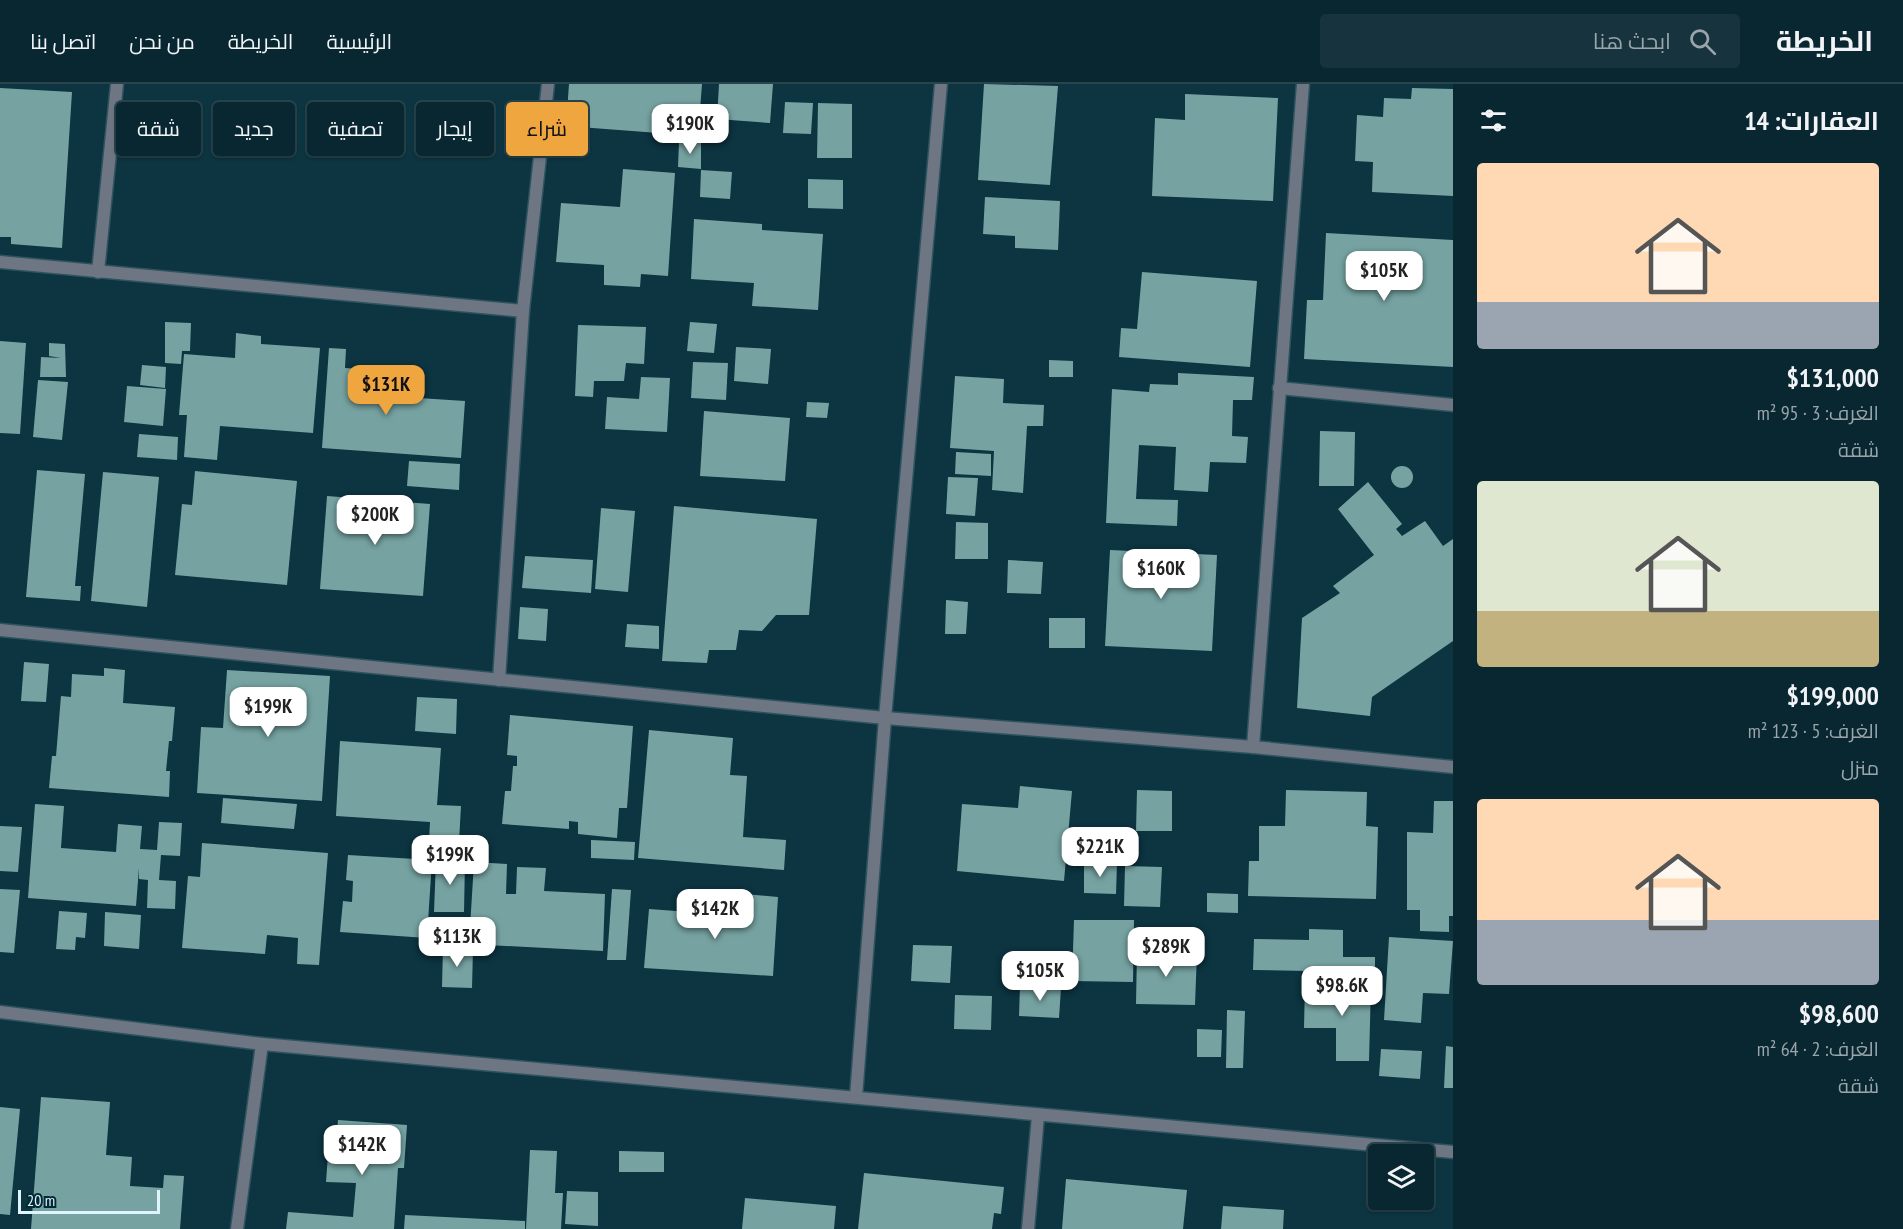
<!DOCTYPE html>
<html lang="ar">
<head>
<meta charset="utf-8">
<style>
	body { margin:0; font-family:"PT Sans Narrow",Cairo,sans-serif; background:#17333d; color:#f1f3f6; direction:rtl; height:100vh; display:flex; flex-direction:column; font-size:22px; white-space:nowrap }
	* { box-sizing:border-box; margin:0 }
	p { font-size:20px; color:#99a5ab }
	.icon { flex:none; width:33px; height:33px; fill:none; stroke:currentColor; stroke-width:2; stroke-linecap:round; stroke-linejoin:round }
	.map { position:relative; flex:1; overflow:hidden; direction:ltr }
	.drawer { display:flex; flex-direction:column; background:#092731; width:450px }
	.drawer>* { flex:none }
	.hud { position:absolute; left:18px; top:18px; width:570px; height:54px; direction:rtl; display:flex; gap:12px }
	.tools { position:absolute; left:1368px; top:1060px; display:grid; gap:12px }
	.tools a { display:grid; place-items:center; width:66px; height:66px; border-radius:6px; background:#092731; box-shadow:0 2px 4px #0004,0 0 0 2px #29444d; font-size:30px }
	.scale { position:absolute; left:18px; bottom:15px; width:142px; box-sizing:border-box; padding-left:6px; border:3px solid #dff3fc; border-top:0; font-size:16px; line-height:21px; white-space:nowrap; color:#dff3fc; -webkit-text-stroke:4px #012a36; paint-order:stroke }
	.price { position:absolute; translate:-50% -51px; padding:0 14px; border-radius:12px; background:#fff; color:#222; font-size:20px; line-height:39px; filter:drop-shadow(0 2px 3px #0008) }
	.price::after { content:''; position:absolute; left:50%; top:36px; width:18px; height:14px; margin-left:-9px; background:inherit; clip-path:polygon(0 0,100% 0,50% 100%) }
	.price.selected { background:#f0a63f; color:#111 }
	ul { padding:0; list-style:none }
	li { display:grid; align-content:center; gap:12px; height:318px; padding:0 24px }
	li span { display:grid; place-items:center; height:186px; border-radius:6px; color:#555 }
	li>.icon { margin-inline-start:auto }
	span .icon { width:108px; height:108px; fill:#fffc; stroke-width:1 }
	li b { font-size:26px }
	h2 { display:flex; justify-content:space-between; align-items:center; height:72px; padding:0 24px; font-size:26px }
	.tag { padding:0 21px; border-radius:6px; background:#092731; box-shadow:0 2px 4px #0004,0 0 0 2px #29444d; font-size:21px; line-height:54px }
	.tag.selected { background:#f0a63f; color:#111 }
	header { display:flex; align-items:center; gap:36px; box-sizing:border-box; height:84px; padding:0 30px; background:#092731; border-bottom:2px solid #29444d }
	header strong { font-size:28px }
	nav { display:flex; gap:33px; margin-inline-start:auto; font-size:21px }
	.search { width:420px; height:54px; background:#17333d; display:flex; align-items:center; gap:15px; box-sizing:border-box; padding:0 21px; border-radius:6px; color:#99a5ab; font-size:22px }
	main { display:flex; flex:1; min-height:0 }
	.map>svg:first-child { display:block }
	.building { fill:#76a3a2 }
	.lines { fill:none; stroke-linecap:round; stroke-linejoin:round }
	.street-casing { stroke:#2e535f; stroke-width:15 }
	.street { stroke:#6d7682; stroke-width:12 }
</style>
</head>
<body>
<header>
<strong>الخريطة</strong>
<div class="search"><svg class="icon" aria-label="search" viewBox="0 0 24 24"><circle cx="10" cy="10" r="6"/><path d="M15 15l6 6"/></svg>ابحث هنا</div>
<nav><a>الرئيسية</a><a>الخريطة</a><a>من نحن</a><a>اتصل بنا</a></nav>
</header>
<main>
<section class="drawer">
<h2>العقارات: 14<svg class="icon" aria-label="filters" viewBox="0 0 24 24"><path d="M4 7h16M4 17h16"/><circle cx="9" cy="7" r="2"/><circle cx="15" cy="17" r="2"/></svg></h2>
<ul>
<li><span style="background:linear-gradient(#ffd9b3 75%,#9aa5b1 0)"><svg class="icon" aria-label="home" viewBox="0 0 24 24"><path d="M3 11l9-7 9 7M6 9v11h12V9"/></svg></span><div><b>$131,000</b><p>الغرف: 3 · 95 m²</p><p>شقة</p></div></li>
<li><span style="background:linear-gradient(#dfe7d0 70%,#c2b280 0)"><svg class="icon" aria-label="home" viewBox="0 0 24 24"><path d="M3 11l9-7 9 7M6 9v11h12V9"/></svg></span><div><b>$199,000</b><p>الغرف: 5 · 123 m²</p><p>منزل</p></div></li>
<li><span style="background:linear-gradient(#ffd9b3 65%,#9aa5b1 0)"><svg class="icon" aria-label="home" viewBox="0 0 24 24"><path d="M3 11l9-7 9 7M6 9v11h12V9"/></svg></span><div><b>$98,600</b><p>الغرف: 2 · 64 m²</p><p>شقة</p></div></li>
</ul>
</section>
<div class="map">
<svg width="1453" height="1145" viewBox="0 0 1453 1145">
	<rect width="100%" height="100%" fill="#0c3441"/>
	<g class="building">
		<polygon points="569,0 702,0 698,52 566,42"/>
		<polygon points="719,0 773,0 770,39 717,35"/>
		<polygon points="984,0 1058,2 1050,101 978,96"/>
		<polygon points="0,4 72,8 62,164 11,160 11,153 0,153"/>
		<polygon points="1412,4 1453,5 1453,112 1372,108 1373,78 1355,77 1357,31 1383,33 1384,14 1411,15"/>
		<polygon points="1185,10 1278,14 1273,117 1152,112 1155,34 1185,36"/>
		<polygon points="785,18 813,19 811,50 783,49"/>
		<polygon points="818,19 852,20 852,74 817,74"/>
		<polygon points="679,58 701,59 701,85 678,83"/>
		<polygon points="623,85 675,89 668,192 641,190 640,203 604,201 604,181 556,178 561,119 620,123"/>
		<polygon points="701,86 732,88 730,115 700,113"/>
		<polygon points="808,95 843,96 843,125 808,124"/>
		<polygon points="985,113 1060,117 1058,166 1015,164 1015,152 983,150"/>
		<polygon points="694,135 762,140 762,146 823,150 818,226 752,222 754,199 691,195"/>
		<polygon points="1326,149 1453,156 1453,283 1304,275 1307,216 1323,216"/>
		<polygon points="1142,188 1257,197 1250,283 1119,273 1121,244 1137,245"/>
		<polygon points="165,238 191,239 190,267 182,267 181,280 165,279"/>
		<polygon points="690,238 717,240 714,269 687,267"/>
		<polygon points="578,241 646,243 644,280 626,279 624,297 594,297 593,313 575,312"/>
		<polygon points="236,249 261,252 261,260 320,264 313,349 220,342 217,376 184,373 187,331 179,331 184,270 235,274"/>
		<polygon points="0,257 26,259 20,350 0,349"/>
		<polygon points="49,259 65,260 66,293 40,293 41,273 61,274 49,272"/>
		<polygon points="736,263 771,265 768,300 734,297"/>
		<polygon points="329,264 346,265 345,284 389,287 388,312 465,317 461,374 322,364"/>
		<polygon points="1049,276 1073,277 1073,293 1049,293"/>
		<polygon points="693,278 728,279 726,316 691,314"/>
		<polygon points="142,281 166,283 165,304 140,301"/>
		<polygon points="1178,289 1254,293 1252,316 1233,316 1232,352 1248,353 1246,379 1210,378 1208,408 1174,406 1176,363 1139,361 1136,415 1178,416 1177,442 1106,439 1112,305 1149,308 1150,300 1178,301"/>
		<polygon points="955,292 1004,295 1003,319 1044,321 1043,342 1027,342 1023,409 992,406 994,367 950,364"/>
		<polygon points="641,293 670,294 667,348 605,345 607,313 639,315"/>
		<polygon points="38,296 68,298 62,356 33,353"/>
		<polygon points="127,302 166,305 163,342 124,338"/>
		<polygon points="807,318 829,319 827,334 806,333"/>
		<polygon points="704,327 790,334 785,397 700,392"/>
		<polygon points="1320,347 1355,348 1354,402 1319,402"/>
		<polygon points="139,350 178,353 177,376 137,373"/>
		<polygon points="956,368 991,370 991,392 955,390"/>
		<polygon points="409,377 460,380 459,406 407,402"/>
		<circle cx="1402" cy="393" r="11"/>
		<polygon points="37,386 85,390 75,502 81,502 80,517 26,513"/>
		<polygon points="195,387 297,397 287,501 175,491 182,420 192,421"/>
		<polygon points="103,388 159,393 147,523 91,517"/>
		<polygon points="948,393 978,394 975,432 946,430"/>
		<polygon points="1368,398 1402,440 1396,445 1402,452 1425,437 1443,462 1453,455 1453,557 1372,613 1370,632 1297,624 1302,534 1340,509 1333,502 1374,471 1338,425"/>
		<polygon points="327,412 430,420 423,512 320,505"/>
		<polygon points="674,422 817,435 809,531 776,531 762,547 739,546 736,566 709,566 707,579 662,577"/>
		<polygon points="601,424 635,427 628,508 595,505"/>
		<polygon points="956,438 988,439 988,475 955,475"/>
		<polygon points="1110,466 1217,471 1212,567 1105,562"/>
		<polygon points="525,472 593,476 591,509 522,504"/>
		<polygon points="1008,476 1043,478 1041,510 1007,509"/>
		<polygon points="946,516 968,518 966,550 945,550"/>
		<polygon points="520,523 548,525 546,557 518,555"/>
		<rect x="1049" y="534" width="36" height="30"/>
		<polygon points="627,540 659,542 659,565 625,563"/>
		<polygon points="24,578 49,580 46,618 21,617"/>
		<polygon points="104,584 125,586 123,619 175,623 172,657 169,657 166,687 170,687 169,713 49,704 52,672 56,672 61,612 71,613 72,590 104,592"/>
		<polygon points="227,586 330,592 322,717 197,709 201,643 223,644"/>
		<polygon points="417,613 457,615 456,650 415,647"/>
		<polygon points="510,631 633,642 627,724 619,724 617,754 578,750 578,738 569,737 569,745 502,740 505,707 511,707 513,682 517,682 517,672 507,671"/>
		<polygon points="649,646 733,654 730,691 747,692 743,753 786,756 784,786 638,774"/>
		<polygon points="340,657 441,664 437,721 461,722 459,758 429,757 430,738 336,732"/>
		<polygon points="1020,702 1072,707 1064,797 957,787 962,720 1018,724"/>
		<polygon points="1137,706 1172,707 1172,747 1136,747"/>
		<polygon points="1286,706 1367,708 1366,742 1378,743 1376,815 1248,812 1249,777 1259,777 1259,742 1285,742"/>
		<polygon points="223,714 297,720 294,745 221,739"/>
		<polygon points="1434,717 1453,717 1453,832 1449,832 1449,848 1420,847 1420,826 1407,826 1407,748 1433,749"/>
		<polygon points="35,720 64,722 61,764 116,768 118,740 142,742 140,765 157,766 159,738 182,739 180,772 161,771 159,796 176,797 175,825 147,824 148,796 139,795 139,784 136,822 28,814"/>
		<polygon points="0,742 22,743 18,788 0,787"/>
		<polygon points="591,756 635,758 634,776 591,774"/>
		<polygon points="202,759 328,769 319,881 297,880 298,854 267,851 265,870 182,864 188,792 200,793"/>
		<polygon points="348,771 432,776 427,854 340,848 343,817 352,818 353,797 346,796"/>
		<polygon points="436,776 465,777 464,828 434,828"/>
		<polygon points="474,778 507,780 506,810 516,810 517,783 546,784 544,807 605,810 603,867 469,860"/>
		<polygon points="1084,778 1117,779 1116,810 1084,809"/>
		<polygon points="1125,782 1162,783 1160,823 1124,822"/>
		<polygon points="0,805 20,806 14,869 0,868"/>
		<polygon points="612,805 631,806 626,876 607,876"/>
		<polygon points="1207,809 1238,810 1238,829 1207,828"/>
		<polygon points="744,810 778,813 773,892 644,884 649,825 743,832"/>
		<polygon points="59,827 87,829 85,854 76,853 75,866 56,865"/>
		<polygon points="105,828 141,831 139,865 104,862"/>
		<polygon points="1074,836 1134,836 1133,898 1072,897"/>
		<polygon points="1309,845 1343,846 1343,873 1375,873 1375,895 1308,895 1308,887 1253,886 1254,855 1309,856"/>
		<polygon points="1389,853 1453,857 1449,910 1423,909 1421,939 1384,936"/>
		<polygon points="913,861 952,862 950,899 911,897"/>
		<polygon points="443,863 473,865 472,904 442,903"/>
		<polygon points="1137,867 1197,868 1195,921 1136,920"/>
		<polygon points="1305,900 1371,901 1369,977 1336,977 1336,944 1304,944"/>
		<polygon points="1020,902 1061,904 1059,934 1019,932"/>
		<polygon points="955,911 992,912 991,946 954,945"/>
		<polygon points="1227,926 1245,927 1243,984 1226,984"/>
		<polygon points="1197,945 1222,946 1221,973 1197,973"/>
		<polygon points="1446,962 1453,963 1453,1004 1444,1004"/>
		<polygon points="1381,965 1422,967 1420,995 1379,992"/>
		<polygon points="41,1013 110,1018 106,1071 132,1073 130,1102 163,1104 164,1091 184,1092 180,1145 31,1145"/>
		<polygon points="0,1023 20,1025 10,1131 0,1130"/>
		<polygon points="338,1036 407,1041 404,1084 398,1084 394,1145 286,1145 288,1128 353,1133 356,1099 326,1098 329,1057 336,1057"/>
		<polygon points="530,1066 557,1067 555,1109 563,1109 561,1145 526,1145"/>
		<polygon points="619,1067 664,1068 664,1088 619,1088"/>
		<polygon points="864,1089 1004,1103 1001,1130 994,1129 992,1145 858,1145"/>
		<polygon points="1066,1095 1187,1106 1183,1145 1062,1145"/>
		<polygon points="567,1107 598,1108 598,1142 565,1140"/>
		<polygon points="745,1114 836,1122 834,1145 742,1145"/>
		<polygon points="1223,1122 1284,1126 1283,1145 1221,1145"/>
		<polygon points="405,1131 525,1137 525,1145 404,1145"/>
	</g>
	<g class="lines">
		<defs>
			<g id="street">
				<polyline points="0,178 523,227"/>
				<polyline points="98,188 117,0"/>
				<polyline points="1279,304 1453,321"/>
				<polyline points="0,546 885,634 1253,663 1453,683"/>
				<polyline points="499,596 523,227 548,0"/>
				<polyline points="1253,663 1303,0"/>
				<polyline points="0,928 262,960 1453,1068"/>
				<polyline points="856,1013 885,634 941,0"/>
				<polyline points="237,1145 262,960"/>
				<polyline points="1028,1145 1038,1032"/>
			</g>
		</defs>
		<use href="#street" class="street-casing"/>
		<use href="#street" class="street"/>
	</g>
</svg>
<div class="tools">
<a><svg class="icon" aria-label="layers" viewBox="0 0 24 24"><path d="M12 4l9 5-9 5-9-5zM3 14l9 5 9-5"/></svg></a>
</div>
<div class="scale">20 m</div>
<b class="price" style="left:690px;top:71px">$190K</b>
<b class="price" style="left:1384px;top:218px">$105K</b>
<b class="price selected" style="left:386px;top:332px">$131K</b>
<b class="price" style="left:375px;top:462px">$200K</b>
<b class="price" style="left:1161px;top:516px">$160K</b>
<b class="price" style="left:268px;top:654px">$199K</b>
<b class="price" style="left:1100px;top:794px">$221K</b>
<b class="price" style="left:450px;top:802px">$199K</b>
<b class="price" style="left:715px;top:856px">$142K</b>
<b class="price" style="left:457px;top:884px">$113K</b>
<b class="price" style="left:1166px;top:894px">$289K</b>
<b class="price" style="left:1040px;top:918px">$105K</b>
<b class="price" style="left:1342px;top:933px">$98.6K</b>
<b class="price" style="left:362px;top:1092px">$142K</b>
<div class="hud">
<a class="tag selected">شراء</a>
<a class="tag">إيجار</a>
<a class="tag">تصفية</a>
<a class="tag">جديد</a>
<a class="tag">شقة</a>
</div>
</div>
</main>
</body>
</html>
